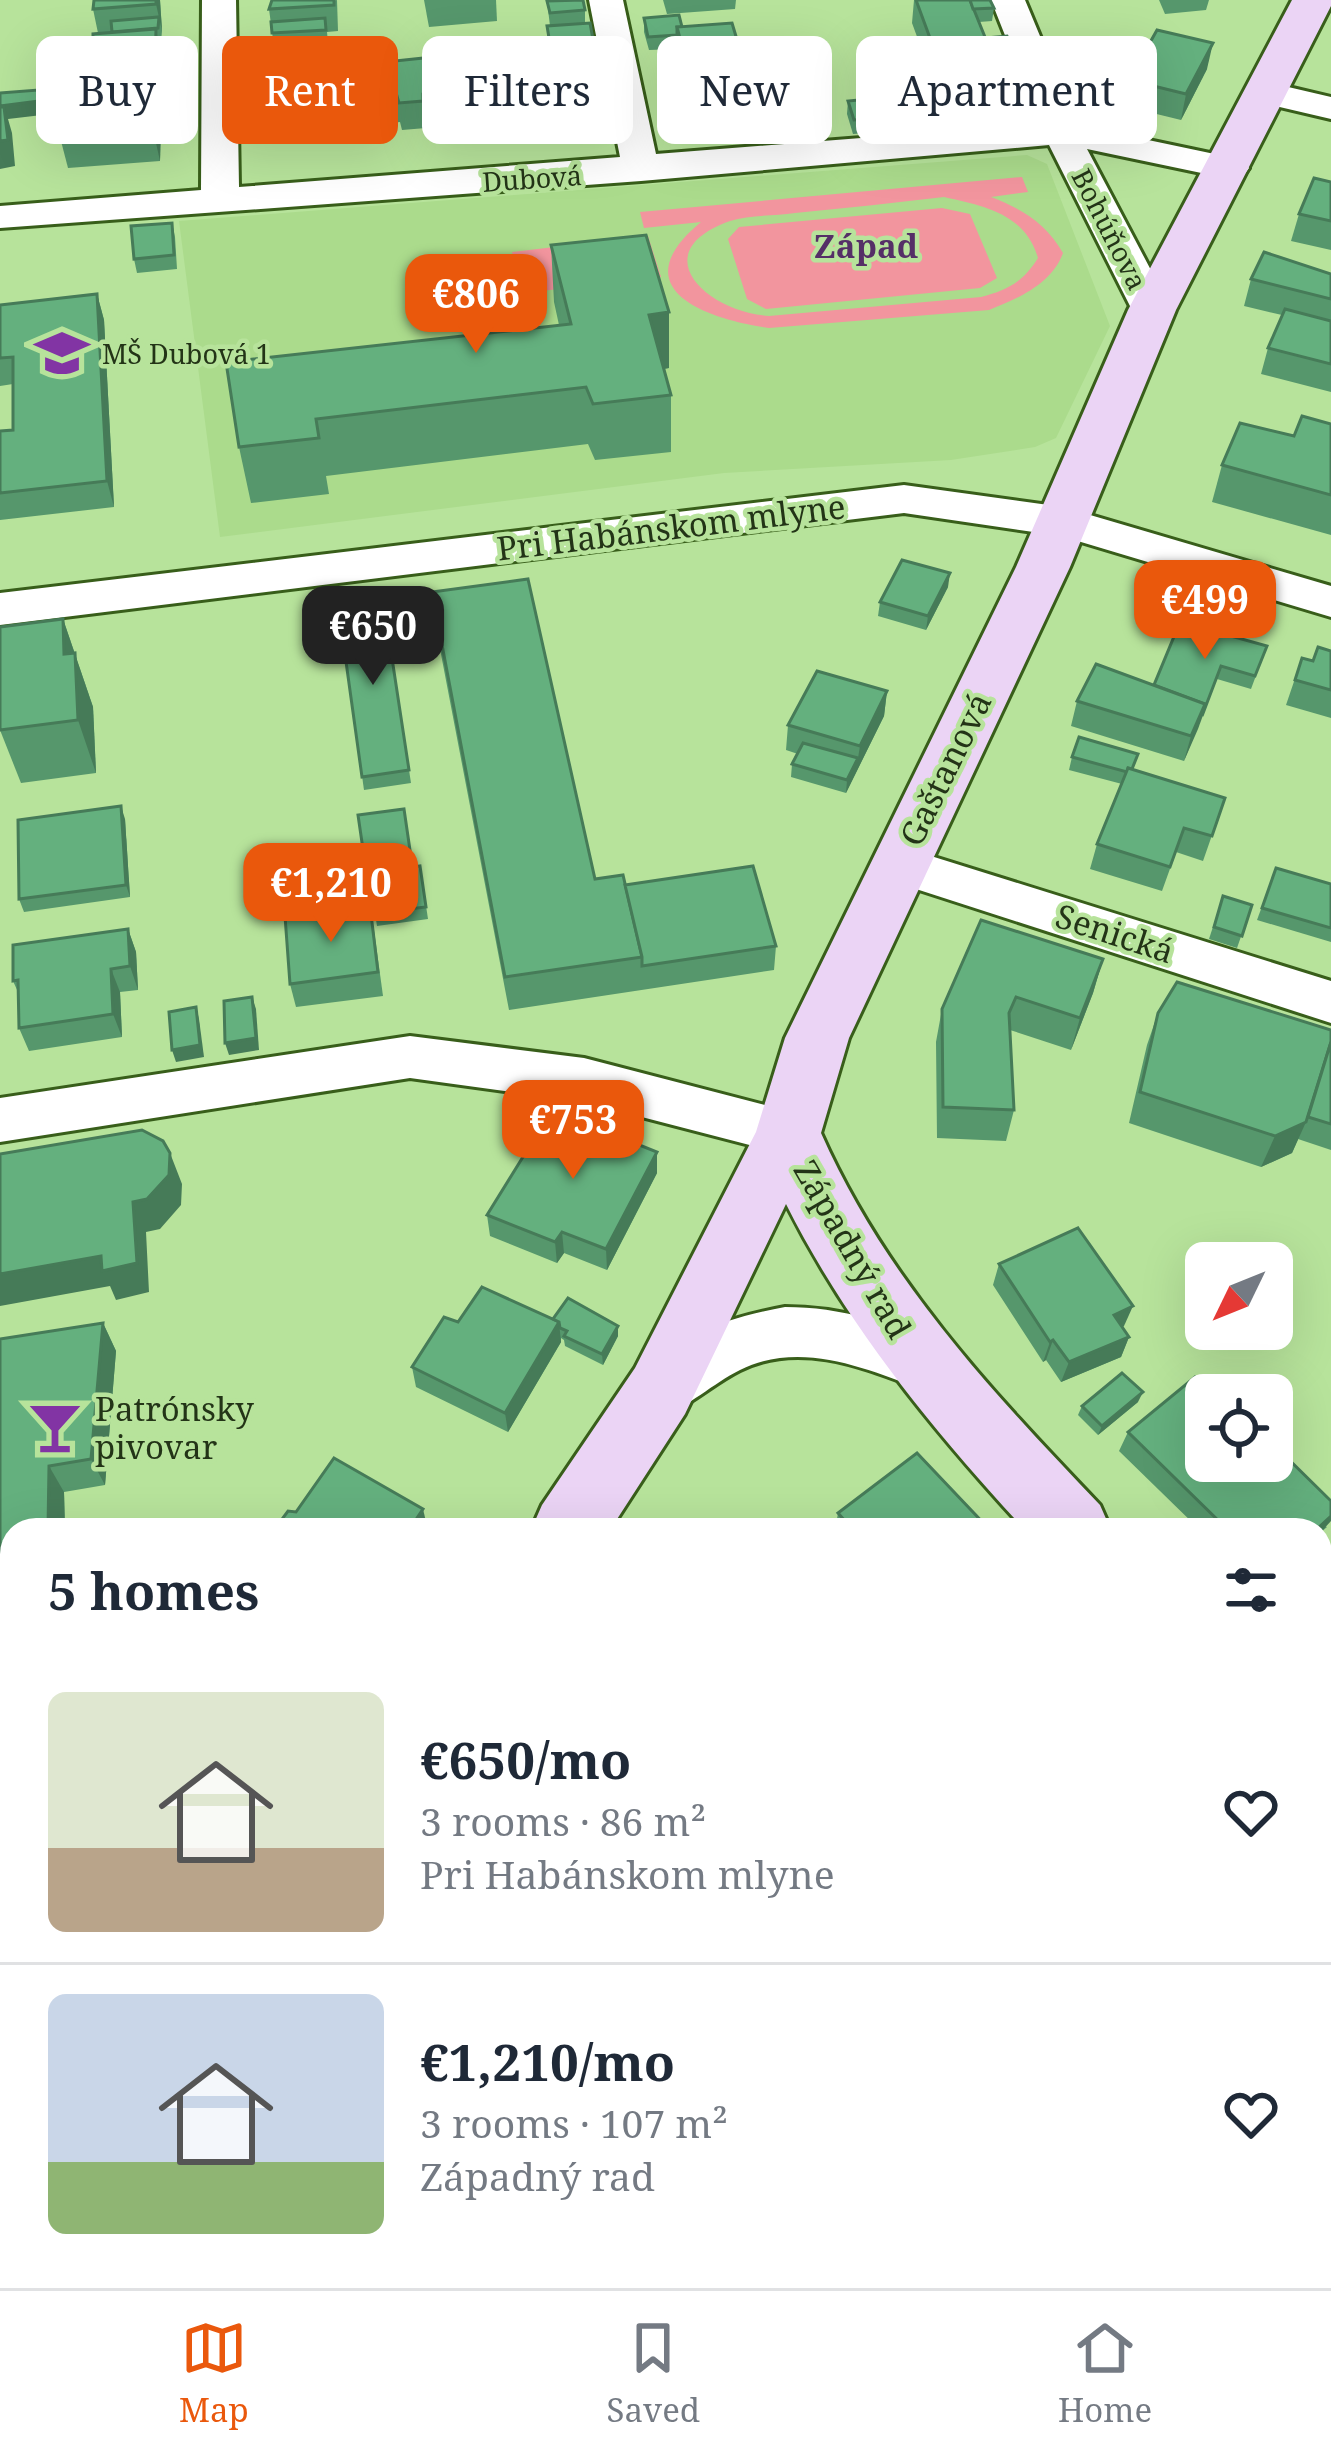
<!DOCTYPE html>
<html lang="en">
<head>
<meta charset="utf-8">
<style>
	body { margin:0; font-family:"Noto Serif",serif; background:#f6f6f7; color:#1f2937; height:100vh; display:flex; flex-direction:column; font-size:45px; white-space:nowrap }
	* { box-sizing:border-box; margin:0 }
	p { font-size:39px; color:#747a83 }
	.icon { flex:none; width:66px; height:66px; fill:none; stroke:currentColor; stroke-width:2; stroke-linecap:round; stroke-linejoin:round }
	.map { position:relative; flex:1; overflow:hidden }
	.side { position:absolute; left:0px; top:1518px; width:1332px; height:771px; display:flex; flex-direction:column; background:#fff; border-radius:36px 36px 0 0; box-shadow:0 12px 48px #0002 }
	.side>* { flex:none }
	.hud { position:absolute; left:36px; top:36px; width:1260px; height:108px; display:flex; gap:24px }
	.needle { width:78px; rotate:227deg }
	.fabs { position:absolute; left:1185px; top:1242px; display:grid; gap:24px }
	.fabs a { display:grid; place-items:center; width:108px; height:108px; border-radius:18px; background:#fff; box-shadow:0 12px 48px #0002; font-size:60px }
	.price { position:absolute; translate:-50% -102px; padding:0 27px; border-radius:24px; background:#ea580c; color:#fff; font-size:39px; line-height:78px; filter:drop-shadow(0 3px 6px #0008) }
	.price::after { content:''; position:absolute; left:50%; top:72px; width:36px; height:27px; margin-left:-18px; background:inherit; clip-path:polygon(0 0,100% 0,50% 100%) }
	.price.on { background:#222; color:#fff }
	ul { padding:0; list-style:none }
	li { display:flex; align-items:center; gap:36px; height:300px; padding:0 48px }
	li+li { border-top:3px solid #e0e1e3 }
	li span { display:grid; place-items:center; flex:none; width:336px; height:240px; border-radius:18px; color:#555 }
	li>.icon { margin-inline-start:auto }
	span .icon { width:144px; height:144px; fill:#fffc; stroke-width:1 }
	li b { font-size:51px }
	h2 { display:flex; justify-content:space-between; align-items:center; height:144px; padding:0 48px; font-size:51px }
	.tag { padding:0 42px; border-radius:18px; background:#fff; box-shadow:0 12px 48px #0002; font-size:42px; line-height:108px }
	.tag.on { background:#ea580c; color:#fff }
	.tab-bar { display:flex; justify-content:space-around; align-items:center; height:168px; border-top:3px solid #e0e1e3; background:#fff; font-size:33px; color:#747a83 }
	.tab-bar a { display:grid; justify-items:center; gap:6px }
	.tab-bar .on { color:#ea580c }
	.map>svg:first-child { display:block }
	.built { fill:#abdb8c }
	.green { fill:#f2959e; fill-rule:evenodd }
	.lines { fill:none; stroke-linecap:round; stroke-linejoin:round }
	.street-casing { stroke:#385e1a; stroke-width:6 }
	.secondary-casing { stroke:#385e1a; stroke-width:6 }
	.street { fill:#fff; fill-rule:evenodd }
	.secondary { fill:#ebd4f5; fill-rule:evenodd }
	.wall { fill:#56976c }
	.shaded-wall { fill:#467b58 }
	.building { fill:#64b07e; stroke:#467b58; stroke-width:3 }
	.labels { text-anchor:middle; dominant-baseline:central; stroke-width:9; stroke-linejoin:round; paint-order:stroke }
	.far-street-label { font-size:27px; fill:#233417; stroke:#b7e39b }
	.far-poi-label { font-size:27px; fill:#233417; stroke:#b7e39b; text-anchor:start }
	.far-quarter-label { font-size:33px; font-weight:bold; fill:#552f67; stroke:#b7e39b }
	.street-label { font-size:33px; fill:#233417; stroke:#b7e39b }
	.poi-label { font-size:33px; fill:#233417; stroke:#b7e39b; text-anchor:start }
</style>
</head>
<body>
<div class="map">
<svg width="1331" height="2288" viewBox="0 0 1331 2288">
	<rect width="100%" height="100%" fill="#b7e39b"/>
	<polygon class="built" points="1027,155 1047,164 1110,326 1056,438 1035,447 951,460 724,473 220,537 179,221"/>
	<g class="green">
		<path d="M1022,177L1028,192L991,197C1022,209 1046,223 1063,253C1052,284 1017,299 989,310L769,328C704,319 621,288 701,222L644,228L640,212ZM944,197C985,206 1025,214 1038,258C1023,282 1008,290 981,297L769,316C706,312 643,252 730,221C749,215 774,216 795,213C845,208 894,203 944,197Z"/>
		<polygon points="942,208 970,214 997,278 980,288 766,309 747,299 728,239 739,227"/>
		<polygon points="648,236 661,277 525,293 512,252"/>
	</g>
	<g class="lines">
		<defs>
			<g id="street">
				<polygon points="202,0 236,0 239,187 620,157 589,0 623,0 656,154 1040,124 991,0 1025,0 1077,125 1243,160 1249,168 1243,176 1230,179 1087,149 1172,310 1166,319 1138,319 1132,310 1049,145 641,181 0,228 0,206 201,190"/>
				<polygon points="1267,82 1331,97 1331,119 1254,101 1249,93 1254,85"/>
				<polygon points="904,485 1063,507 1331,586 1331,617 1061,536 904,513 0,625 0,593"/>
				<polygon points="899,846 1331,981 1331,1023 882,878 874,865 882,852"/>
				<polygon points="410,1036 584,1058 788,1111 807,1117 815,1133 807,1149 788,1155 584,1102 410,1078 0,1142 0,1098"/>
				<path d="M785,1307C842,1307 890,1323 941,1345L950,1363L941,1381L921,1389C865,1368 800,1340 740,1370C712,1384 690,1406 660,1417L639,1410L631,1391C655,1338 732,1317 785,1307Z"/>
				<polygon points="1320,1755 1331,1760 1331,1833 1320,1828"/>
			</g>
			<g id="secondary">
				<path d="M1292,0H1331V6L1176,310L1070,567L849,1038L821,1133C885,1278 992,1392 1100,1505L1111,1530H1025C933,1430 848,1327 786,1204L685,1414L610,1530H531L542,1505L635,1368L756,1132L785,1038L1016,567L1128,310Z"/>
				<polygon points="12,2273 12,2277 104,2277 99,2288 6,2288"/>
				<polygon points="1038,2277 1128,2277 1124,2288 1034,2288"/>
			</g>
		</defs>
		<use href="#street" class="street-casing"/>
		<use href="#secondary" class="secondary-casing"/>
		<use href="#street" class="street"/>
		<use href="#secondary" class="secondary"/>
	</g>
	<g class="wall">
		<polygon points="94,0 160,0 162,31 161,42 158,42 161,56 160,93 99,97 93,71 98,33 93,9"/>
		<polygon points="337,0 338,31 327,32 328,43 274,47 269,9"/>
		<polygon points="424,0 496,0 497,21 429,27"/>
		<polygon points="663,0 736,0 735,9 667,14"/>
		<polygon points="914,0 990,0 994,8 992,21 979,22 986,38 1011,46 1009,60 995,61 1004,84 1001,110 945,113 912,23"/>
		<polygon points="1159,0 1209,0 1206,10 1165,14"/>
		<polygon points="547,1 585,10 585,23 594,58 590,61 591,69 570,70 571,74 583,84 584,111 576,111 576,126 511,130 501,48 548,44 547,26 550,26"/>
		<polygon points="644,18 682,27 755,100 754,127 697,131 677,49 649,50 644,32"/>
		<polygon points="333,55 342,128 279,132 274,106"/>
		<polygon points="385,62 447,91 450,117 425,120 426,128 402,130 400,122 392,123"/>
		<polygon points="1207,69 1181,120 1124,106 1129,80"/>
		<polygon points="848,101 897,117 896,131 853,134 847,114"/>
		<polygon points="161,123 160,161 68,168 61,141"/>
		<polygon points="1331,182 1331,250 1291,241 1299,214"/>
		<polygon points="172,223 175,237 177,269 137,273 134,259"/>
		<polygon points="551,245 669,368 664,369 671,395 671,452 595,460 588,444 326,476 329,494 251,503 239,447 559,325 554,302"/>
		<polygon points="1331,274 1331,392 1261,374 1268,348 1282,315 1244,306 1251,279"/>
		<polygon points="97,294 104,320 114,507 0,520 0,431 13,430 13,384 0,386 0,305"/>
		<polygon points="1331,424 1331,535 1212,502 1222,465 1294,436"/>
		<polygon points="948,587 926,630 878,616 880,602"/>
		<polygon points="432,592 595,879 625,885 776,946 774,970 509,1010 436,628"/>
		<polygon points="383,599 411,783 364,790 338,604"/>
		<polygon points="63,619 93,707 96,773 21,783 0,730"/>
		<polygon points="1198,634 1267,646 1251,689 1217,679 1184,761 1071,726 1077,701 1154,685"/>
		<polygon points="1331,651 1331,718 1286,705 1302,658 1313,661"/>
		<polygon points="887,691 884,716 846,793 791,777 792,764 798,754 786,750 788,725"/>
		<polygon points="1072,757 1133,770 1225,798 1203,861 1176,852 1162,891 1090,869 1097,844 1122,784 1069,770"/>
		<polygon points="404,809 412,867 420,866 428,919 377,926 370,883 368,883 366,870"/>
		<polygon points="125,819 130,897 24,912 19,899"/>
		<polygon points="1276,868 1331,884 1331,942 1257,920"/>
		<polygon points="1223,896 1252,905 1237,948 1209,939"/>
		<polygon points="128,929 136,952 138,990 120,992 122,1037 29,1051 19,1028 18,992 13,981"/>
		<polygon points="374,930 383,996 296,1007 290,984"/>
		<polygon points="1103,959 1093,993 1071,1050 1010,1030 1014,1110 1006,1141 937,1138 936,1042 942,1009"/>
		<polygon points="1158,1013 1331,1030 1331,1150 1298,1139 1292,1153 1261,1167 1129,1123 1147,1045"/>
		<polygon points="657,1152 657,1173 607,1270 564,1253 557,1263 490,1236 487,1215"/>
		<polygon points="999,1264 1124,1326 1122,1327 1129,1337 1121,1357 1061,1382 1046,1360 1043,1362 993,1285"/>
		<polygon points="553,1319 618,1326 618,1336 603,1365 565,1346 564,1340 561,1338 561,1342 508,1432 416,1387 412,1367 458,1322"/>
		<polygon points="103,1323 116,1351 105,1485 64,1492 65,1530 12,1530 12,1609 0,1611 0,1339"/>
		<polygon points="1138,1402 1098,1435 1078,1415 1082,1406"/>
		<polygon points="1128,1432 1327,1527 1320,1533 1320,1530 1200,1530 1119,1451"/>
		<polygon points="838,1513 990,1530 835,1530"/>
		<polygon points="1331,2042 1331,2057 1324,2050"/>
		<polygon points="704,2277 739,2277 734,2288 724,2288"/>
	</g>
	<g class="shaded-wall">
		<polygon points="156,0 160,0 162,31 156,4"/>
		<polygon points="156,29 161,56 160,93 155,67"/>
		<polygon points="1213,43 1207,69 1181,120 1186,94"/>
		<polygon points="594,45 594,58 590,61 588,49"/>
		<polygon points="38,90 42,115 8,119 12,133 15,166 0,169 0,106"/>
		<polygon points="155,97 161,123 160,161 154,134"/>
		<polygon points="97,294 104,320 114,507 107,481"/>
		<polygon points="669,312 669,368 649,371 649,315"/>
		<polygon points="950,573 948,587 926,630 928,616"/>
		<polygon points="63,619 93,707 96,773 78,720 64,654"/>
		<polygon points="1221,666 1198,729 1184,761 1191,736"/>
		<polygon points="887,691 884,716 846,793 847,780 858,758 860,746"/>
		<polygon points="121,806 125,819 130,897 126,885"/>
		<polygon points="128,929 136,952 138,990 130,966"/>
		<polygon points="1103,959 1093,993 1071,1050 1080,1018"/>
		<polygon points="111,969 120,992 122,1037 113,1014"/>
		<polygon points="252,997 256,1009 259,1050 229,1055 225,1043"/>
		<polygon points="196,1007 199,1019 204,1057 176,1062 172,1050"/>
		<polygon points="1306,1122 1292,1153 1261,1167 1275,1136"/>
		<polygon points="657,1152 657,1173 607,1270 606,1249"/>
		<polygon points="170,1153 182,1184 181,1205 160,1229 146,1232 149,1292 116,1300 110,1286 0,1306 0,1274 133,1202"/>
		<polygon points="562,1232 564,1253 557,1263 555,1242"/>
		<polygon points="1133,1306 1124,1326 1106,1335 1114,1315"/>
		<polygon points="559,1322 561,1342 508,1432 505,1413"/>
		<polygon points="103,1323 116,1351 105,1485 91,1459"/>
		<polygon points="618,1326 618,1336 603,1365 602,1354"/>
		<polygon points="1129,1337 1121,1357 1061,1382 1069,1362"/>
		<polygon points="1053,1340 1046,1360 1043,1362 1050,1342"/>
		<polygon points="1143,1392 1138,1402 1098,1435 1102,1426"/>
		<polygon points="49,1466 64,1492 65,1530 48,1530"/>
		<polygon points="423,1509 427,1526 425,1530 409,1530"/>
		<polygon points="1331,1516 1331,1521 1320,1533 1320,1530 1316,1530"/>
	</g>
	<g class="building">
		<polygon points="94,0 156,0 156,4 93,9"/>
		<polygon points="272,0 334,0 334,5 269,9"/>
		<polygon points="583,0 585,10 550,13 547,1"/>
		<polygon points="916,0 970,0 1004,84 948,87"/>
		<polygon points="970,0 990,0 994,8 973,9"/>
		<polygon points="679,15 682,27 677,27 677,35 648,37 644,18"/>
		<polygon points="159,17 158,28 112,32 111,21"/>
		<polygon points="325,18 326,30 272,33 271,22"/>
		<polygon points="590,23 594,45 588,49 590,55 567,56 563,43 550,44 547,26"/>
		<polygon points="732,23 755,100 697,104 677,27"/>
		<polygon points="156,29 155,67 93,71 93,34"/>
		<polygon points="1157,30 1213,43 1186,94 1129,80"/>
		<polygon points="1007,36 1011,46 990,48 985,38"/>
		<polygon points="563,43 571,74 581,74 583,84 573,85 575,99 510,104 501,48"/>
		<polygon points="271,54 333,55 338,102 274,106"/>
		<polygon points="443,56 447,91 423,94 423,101 399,103 397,96 389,96 385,62"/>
		<polygon points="38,90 39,101 0,106 0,93"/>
		<polygon points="155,97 154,134 61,141 63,109 124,104 125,99"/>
		<polygon points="889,97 897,117 854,120 848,101"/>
		<polygon points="0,107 4,107 8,140 0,141"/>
		<polygon points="1314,178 1331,182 1331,221 1299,214"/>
		<polygon points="172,223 174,255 134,259 131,226"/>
		<polygon points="646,235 669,312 649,315 671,395 593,404 586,387 316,419 319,438 239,447 226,362 571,324 551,245"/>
		<polygon points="1264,252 1331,274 1331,299 1251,279"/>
		<polygon points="97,294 107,481 0,493 0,431 13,430 13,357 0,358 0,305"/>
		<polygon points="1285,309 1331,321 1331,364 1268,348"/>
		<polygon points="1302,416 1331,424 1331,495 1222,465 1240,423 1294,436"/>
		<polygon points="902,560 950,573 928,616 880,602"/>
		<polygon points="528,579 595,879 623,875 642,957 505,977 432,592"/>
		<polygon points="383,599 409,770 362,777 338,604"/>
		<polygon points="63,619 64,654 75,653 78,720 0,730 0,627"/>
		<polygon points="1178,627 1198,634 1202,628 1267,646 1255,676 1221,666 1202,716 1205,704 1154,685"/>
		<polygon points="1318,647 1331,651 1331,690 1295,680 1302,658 1313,661"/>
		<polygon points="1096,664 1205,704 1191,736 1077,701"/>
		<polygon points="817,671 887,691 860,746 788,725"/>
		<polygon points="1079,737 1138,754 1132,769 1128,768 1127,772 1072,757"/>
		<polygon points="803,743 858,758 847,780 792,764"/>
		<polygon points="1128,768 1225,798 1212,836 1184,828 1170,867 1097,844"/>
		<polygon points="121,806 126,885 19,899 18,820"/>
		<polygon points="404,809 412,864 366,870 358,815"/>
		<polygon points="420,866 426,907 375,913 369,873"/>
		<polygon points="753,866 776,946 642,966 642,957 625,885"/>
		<polygon points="1276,868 1331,884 1331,928 1262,908"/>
		<polygon points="1223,896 1252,905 1242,936 1214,927"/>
		<polygon points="370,906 378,972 290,984 285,916"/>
		<polygon points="981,920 1103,959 1080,1018 1016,997 1009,1013 1014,1110 943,1107 942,1009"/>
		<polygon points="128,929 130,966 111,969 113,1014 19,1028 18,980 13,981 13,945"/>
		<polygon points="1177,982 1331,1030 1331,1042 1306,1122 1275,1136 1140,1092 1158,1013"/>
		<polygon points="252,997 256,1038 225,1043 224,1001"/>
		<polygon points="196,1007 200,1045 172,1050 169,1012"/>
		<polygon points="1331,1042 1331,1124 1308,1117"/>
		<polygon points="552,1110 657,1152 606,1249 562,1232 555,1242 487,1215"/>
		<polygon points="142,1130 163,1141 170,1153 169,1175 147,1199 133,1202 137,1263 102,1271 101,1256 0,1274 0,1154"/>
		<polygon points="1078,1228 1133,1306 1114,1315 1129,1337 1069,1362 1053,1340 1050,1342 999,1264"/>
		<polygon points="482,1287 559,1322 505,1413 412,1367 444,1317 458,1322"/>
		<polygon points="568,1298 618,1326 602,1354 564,1336 567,1331 560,1328 559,1322 553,1319"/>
		<polygon points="103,1323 91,1459 49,1466 48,1530 12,1530 12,1583 0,1585 0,1339"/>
		<polygon points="1122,1373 1143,1392 1102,1426 1082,1406"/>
		<polygon points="1195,1377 1214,1395 1206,1395 1206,1461 1272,1461 1274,1445 1331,1501 1331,1516 1316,1530 1228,1530 1128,1432"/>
		<polygon points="917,1453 990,1530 853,1530 838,1513"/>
		<polygon points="334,1458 423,1509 409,1530 274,1530 288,1511 296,1512"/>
		<polygon points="1320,1556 1331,1566 1331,1594 1320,1604"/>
		<polygon points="234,2277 393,2277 406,2288 247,2288"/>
		<polygon points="476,2277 599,2277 593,2288 482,2288 473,2282"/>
		<polygon points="713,2277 739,2277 734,2288"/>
	</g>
	<defs>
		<symbol id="school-bare" viewBox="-9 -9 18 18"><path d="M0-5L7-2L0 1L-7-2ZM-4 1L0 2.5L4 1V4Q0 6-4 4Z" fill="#8234a4" stroke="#b7e39b" stroke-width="2.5" paint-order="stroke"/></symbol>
		<symbol id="bar-bare" viewBox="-9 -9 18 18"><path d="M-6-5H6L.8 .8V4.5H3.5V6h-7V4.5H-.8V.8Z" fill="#8234a4" stroke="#b7e39b" stroke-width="2.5" paint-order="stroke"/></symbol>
	</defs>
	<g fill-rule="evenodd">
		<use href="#school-bare" x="24" y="315" width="76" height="76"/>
		<use href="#bar-bare" x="17" y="1389" width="76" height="76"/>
	</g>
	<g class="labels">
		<g class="far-street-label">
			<text transform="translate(532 178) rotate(-4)">Dubová</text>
			<text transform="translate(1110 229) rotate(63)">Bohúňova</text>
		</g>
		<g class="far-poi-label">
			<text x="102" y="353">MŠ Dubová 1</text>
		</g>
		<g class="far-quarter-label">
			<text x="866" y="245">Západ</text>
		</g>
		<g class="street-label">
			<text transform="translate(671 527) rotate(-7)">Pri Habánskom mlyne</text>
			<text transform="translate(945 769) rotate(-64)">Gaštanová</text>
			<text transform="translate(1115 933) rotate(18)">Senická</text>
			<text transform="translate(853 1249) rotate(60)">Západný rad</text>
		</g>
		<g class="poi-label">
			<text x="95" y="1408">Patrónsky<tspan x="95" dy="38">pivovar</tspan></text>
		</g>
	</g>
</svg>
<div class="fabs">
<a><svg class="needle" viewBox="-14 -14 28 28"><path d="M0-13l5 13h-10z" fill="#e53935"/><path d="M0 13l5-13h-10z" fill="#747a83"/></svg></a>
<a><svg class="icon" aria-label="locate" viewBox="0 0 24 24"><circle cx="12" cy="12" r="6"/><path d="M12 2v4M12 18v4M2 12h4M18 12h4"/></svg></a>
</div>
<b class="price" style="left:476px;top:356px">€806</b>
<b class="price" style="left:1205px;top:662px">€499</b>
<b class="price on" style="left:373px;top:688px">€650</b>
<b class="price" style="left:331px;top:945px">€1,210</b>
<b class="price" style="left:573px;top:1182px">€753</b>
<div class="hud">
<a class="tag">Buy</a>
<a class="tag on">Rent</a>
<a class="tag">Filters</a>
<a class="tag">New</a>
<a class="tag">Apartment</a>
</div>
<section class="side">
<h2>5 homes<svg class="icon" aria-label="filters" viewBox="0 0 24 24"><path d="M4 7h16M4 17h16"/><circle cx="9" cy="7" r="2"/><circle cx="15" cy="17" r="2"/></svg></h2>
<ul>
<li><span style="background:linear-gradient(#dfe7d0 65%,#b9a48a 0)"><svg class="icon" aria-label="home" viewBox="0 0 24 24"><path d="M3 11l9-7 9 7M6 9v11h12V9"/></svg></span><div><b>€650/mo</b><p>3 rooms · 86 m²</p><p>Pri Habánskom mlyne</p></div><svg class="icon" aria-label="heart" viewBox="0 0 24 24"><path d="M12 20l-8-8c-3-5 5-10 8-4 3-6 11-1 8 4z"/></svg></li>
<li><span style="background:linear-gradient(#c9d6e8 70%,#8fb573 0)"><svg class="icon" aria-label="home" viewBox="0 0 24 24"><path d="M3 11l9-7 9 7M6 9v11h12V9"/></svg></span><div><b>€1,210/mo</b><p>3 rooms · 107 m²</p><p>Západný rad</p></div><svg class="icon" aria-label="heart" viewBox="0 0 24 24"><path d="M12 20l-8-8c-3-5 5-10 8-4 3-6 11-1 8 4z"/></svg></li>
</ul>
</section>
</div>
<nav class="tab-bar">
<a class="on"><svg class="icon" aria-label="map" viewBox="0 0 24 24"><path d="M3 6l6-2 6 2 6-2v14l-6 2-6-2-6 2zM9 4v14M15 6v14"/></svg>Map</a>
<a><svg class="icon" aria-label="saved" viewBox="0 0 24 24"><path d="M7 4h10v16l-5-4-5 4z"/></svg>Saved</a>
<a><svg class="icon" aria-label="home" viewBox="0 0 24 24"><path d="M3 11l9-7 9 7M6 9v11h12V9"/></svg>Home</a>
</nav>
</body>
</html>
